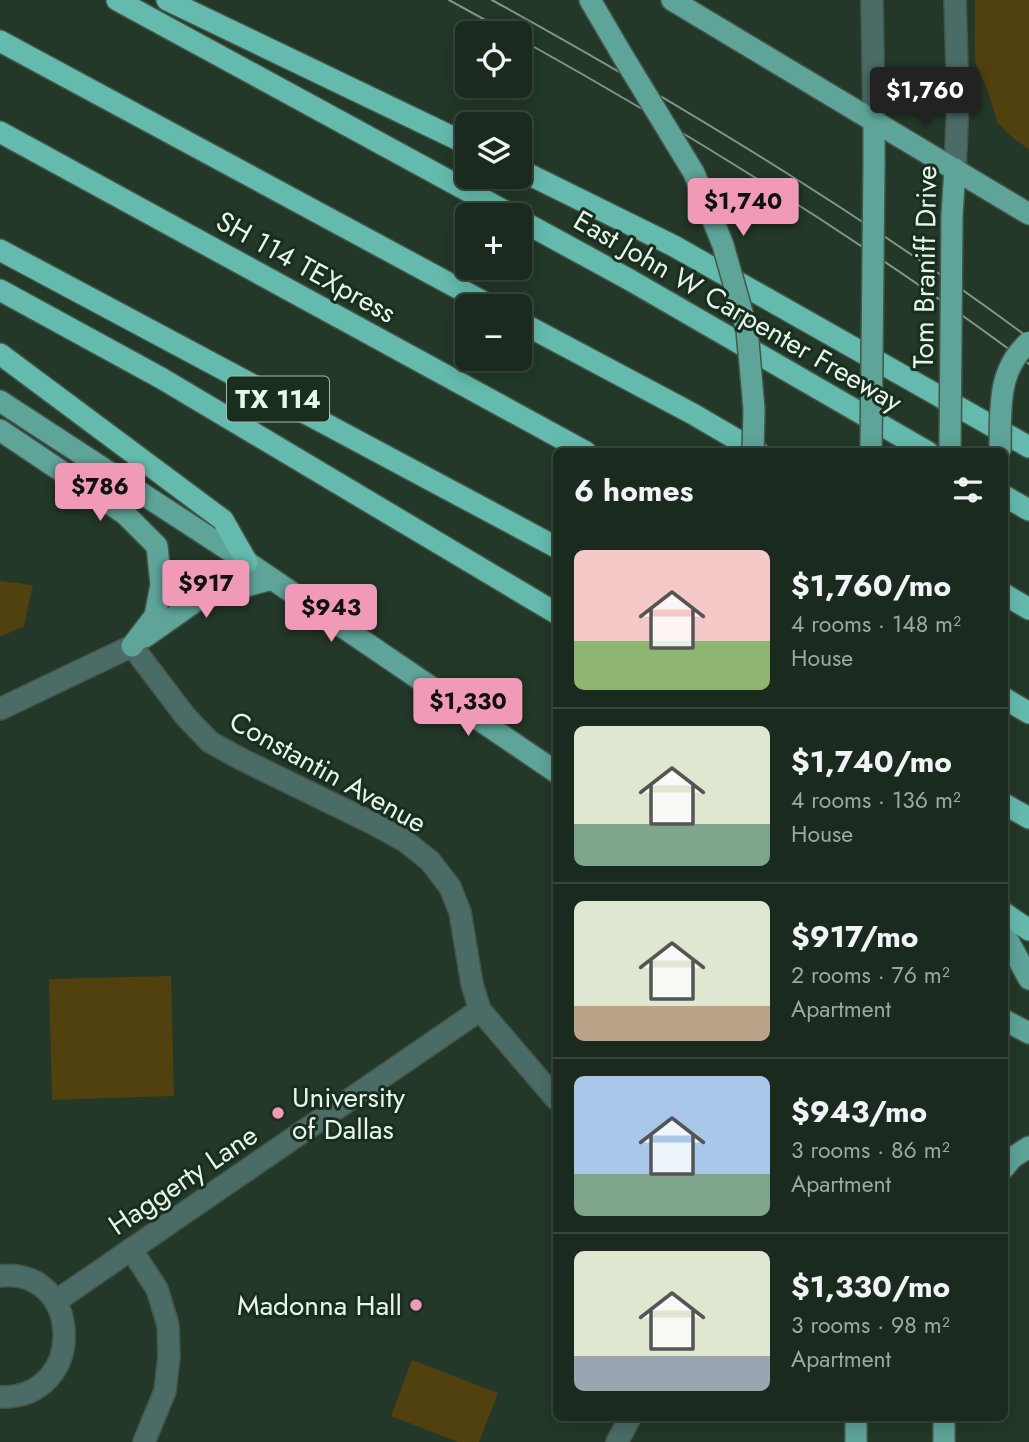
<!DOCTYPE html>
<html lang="en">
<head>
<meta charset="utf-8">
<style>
	body { margin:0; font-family:Jost,sans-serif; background:#27362b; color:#f1f3f6; height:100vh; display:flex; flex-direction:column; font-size:26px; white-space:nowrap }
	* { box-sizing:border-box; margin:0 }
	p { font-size:23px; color:#9fa7a4 }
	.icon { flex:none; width:38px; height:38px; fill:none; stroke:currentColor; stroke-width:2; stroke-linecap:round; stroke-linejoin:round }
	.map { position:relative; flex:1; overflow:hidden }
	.panel { position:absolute; left:553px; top:448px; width:455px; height:973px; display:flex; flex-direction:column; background:#1a2a1e; border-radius:10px; box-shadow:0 4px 18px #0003,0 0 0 2px #38463c }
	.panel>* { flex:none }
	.buttons { position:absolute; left:455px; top:21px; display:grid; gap:14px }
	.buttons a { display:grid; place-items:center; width:77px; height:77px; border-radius:10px; background:#1a2a1e; box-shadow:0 4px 18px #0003,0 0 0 2px #38463c; font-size:35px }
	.price { position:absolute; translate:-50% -60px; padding:0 16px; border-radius:7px; background:#f09ab7; color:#111; font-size:23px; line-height:46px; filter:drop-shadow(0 2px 4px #0008) }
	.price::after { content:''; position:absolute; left:50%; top:42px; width:21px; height:16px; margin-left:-10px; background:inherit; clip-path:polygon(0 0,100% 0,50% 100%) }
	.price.on { background:#222; color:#fff }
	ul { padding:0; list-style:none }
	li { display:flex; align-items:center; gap:21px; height:175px; padding:0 21px }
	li+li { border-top:2px solid #38463c }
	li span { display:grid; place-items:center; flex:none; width:196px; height:140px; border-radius:10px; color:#555 }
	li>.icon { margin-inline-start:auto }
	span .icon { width:84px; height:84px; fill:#fffc; stroke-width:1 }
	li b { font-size:30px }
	h2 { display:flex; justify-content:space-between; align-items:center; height:84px; padding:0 21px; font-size:30px }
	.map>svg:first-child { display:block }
	.green { fill:#51410e }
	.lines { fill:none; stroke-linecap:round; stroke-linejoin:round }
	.minor-casing { stroke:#435647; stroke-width:24 }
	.major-casing { stroke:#435647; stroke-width:24 }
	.highway-casing { stroke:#435647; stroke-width:24 }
	.minor { stroke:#4b6c66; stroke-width:21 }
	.major { stroke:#5ea499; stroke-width:21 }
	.highway { stroke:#64bbad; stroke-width:21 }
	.tram { stroke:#849588; stroke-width:2 }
	.major-bridge-casing { stroke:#435647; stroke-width:24; stroke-linecap:butt }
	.major-bridge { stroke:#5ea499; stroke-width:21 }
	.poi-dot { fill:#f09ab7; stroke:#192e1f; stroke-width:2.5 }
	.labels { text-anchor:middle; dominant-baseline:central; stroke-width:6; stroke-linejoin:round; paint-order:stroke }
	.shield { fill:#192e1f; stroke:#aab9ae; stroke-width:2 }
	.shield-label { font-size:26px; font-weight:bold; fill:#e8f5eb }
	.street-label { font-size:28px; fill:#e8f5eb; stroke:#192e1f }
	.poi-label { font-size:28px; fill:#e8f5eb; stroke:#192e1f; text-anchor:start }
</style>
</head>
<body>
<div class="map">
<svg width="1029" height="1442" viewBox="0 0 1029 1442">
	<rect width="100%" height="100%" fill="#233828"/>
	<g class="green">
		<polygon points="975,0 1029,0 1029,149 1017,141 998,124 988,92 975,62"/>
		<polygon points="0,581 33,585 24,626 0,637"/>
		<polygon points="171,976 174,1096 52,1100 49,979"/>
		<polygon points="412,1360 498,1393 479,1442 458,1442 391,1416"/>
	</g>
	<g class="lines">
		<defs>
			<g id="minor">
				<polyline points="872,0 874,121"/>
				<polyline points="955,169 958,100 955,0"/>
				<polyline points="0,709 132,646 186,717 210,742 241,759 376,825 405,841 430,861 450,887 460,912 472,984 480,1010 556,1099"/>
				<polyline points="131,1249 157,1289 168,1325 169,1356 165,1391 144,1442"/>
				<path d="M0,1276C82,1266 89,1399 0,1397"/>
				<polyline points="56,1301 480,1010"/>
				<polyline points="617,1442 630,1418"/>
			</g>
			<g id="major">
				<polyline points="590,0 624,58"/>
				<polyline points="672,0 1029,214"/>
				<polyline points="874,121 874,165"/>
				<polyline points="952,215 955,169"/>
				<polyline points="0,401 247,562 556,772"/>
				<polyline points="0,430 125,514 157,546 161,585 155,616 132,646"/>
				<polyline points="145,637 199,599 272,579"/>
				<polyline points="1004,933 1029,979"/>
				<polyline points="1004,1020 1029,1033"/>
				<polyline points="1004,1168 1012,1158 1029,1147"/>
				<polyline points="856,1418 856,1442"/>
				<polyline points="944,1418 944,1442"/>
			</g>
			<g id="highway">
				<polyline points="117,0 512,215"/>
				<polyline points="167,0 467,144"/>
				<polyline points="0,41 491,306"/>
				<polyline points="0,132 586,452"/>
				<polyline points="520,170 674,246 1029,447"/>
				<polyline points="520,220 630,280 928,452"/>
				<polyline points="0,250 556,547"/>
				<polyline points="0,290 161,378 556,613"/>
				<polyline points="520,322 693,414 758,452"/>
				<polyline points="0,354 223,520 247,562"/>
				<polyline points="1004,496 1029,510"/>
				<polyline points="1004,594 1029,609"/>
				<polyline points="1004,698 1029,713"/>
				<polyline points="1004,804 1029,818"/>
				<polyline points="1004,913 1029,930"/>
			</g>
		</defs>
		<use href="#minor" class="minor-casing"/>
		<use href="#major" class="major-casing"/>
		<use href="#highway" class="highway-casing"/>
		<use href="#minor" class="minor"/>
		<use href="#major" class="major"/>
		<use href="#highway" class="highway"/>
		<g class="tram">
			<polyline points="449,0 509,33"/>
			<path d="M492,0C677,102 859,212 1029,338"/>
			<path d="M520,39C696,137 868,244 1029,364"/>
		</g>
		<defs>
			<g id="major-bridge">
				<polyline points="624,58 694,173 723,245 747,330 754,409 753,452"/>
				<polyline points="871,452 874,165"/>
				<polyline points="950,452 952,215"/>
				<path d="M1000,452C1001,411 996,371 1029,342"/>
			</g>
		</defs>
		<use href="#major-bridge" class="major-bridge-casing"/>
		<use href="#major-bridge" class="major-bridge"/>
	</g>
	<g class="poi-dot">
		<circle cx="278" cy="1113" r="7"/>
		<circle cx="416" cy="1305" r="7"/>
	</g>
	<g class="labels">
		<rect class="shield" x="227" y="376.5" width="102" height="45" rx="5"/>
		<g class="shield-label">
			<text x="278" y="399">TX 114</text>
		</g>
		<g class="street-label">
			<text transform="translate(306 267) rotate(29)">SH 114 TEXpress</text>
			<text transform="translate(925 267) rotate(-89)">Tom Braniff Drive</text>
			<text transform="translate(738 311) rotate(30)">East John W Carpenter Freeway</text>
			<text transform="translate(328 772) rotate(29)">Constantin Avenue</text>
			<text transform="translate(183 1180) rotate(-34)">Haggerty Lane</text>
		</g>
		<g class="poi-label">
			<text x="292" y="1097">University<tspan x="292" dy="32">of Dallas</tspan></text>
			<text x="402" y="1305" text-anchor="end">Madonna Hall</text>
		</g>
	</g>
</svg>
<div class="buttons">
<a><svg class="icon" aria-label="locate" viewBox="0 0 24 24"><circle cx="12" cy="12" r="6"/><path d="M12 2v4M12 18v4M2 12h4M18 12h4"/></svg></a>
<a><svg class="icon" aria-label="layers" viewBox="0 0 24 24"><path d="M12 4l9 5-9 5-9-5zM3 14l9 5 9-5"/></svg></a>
<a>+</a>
<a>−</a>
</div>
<b class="price on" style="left:925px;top:127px">$1,760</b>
<b class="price" style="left:743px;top:238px">$1,740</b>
<b class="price" style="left:100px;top:523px">$786</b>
<b class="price" style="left:206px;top:620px">$917</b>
<b class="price" style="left:331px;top:644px">$943</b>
<b class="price" style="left:468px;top:738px">$1,330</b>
<section class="panel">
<h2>6 homes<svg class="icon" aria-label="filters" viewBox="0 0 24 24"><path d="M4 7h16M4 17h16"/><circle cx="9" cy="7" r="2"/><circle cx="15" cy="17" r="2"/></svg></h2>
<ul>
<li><span style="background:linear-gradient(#f6c9c9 65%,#8fb573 0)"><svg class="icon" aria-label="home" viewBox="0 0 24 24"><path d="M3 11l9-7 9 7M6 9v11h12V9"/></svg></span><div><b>$1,760/mo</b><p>4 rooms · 148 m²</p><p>House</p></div></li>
<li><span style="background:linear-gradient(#dfe7d0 70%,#7fa58c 0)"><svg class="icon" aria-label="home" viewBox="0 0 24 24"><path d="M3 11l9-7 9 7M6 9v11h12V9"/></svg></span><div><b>$1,740/mo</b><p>4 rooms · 136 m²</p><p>House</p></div></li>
<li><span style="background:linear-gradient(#dfe7d0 75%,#b9a48a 0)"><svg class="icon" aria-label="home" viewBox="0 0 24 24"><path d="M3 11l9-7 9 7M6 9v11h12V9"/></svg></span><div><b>$917/mo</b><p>2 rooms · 76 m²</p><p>Apartment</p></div></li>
<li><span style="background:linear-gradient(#a9c7e8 70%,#7fa58c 0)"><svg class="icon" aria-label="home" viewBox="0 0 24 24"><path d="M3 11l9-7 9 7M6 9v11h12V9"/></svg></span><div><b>$943/mo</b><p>3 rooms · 86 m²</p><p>Apartment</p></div></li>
<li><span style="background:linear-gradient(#dfe7d0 75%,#9aa5b1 0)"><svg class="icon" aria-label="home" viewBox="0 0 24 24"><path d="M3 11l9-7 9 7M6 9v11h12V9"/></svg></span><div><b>$1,330/mo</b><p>3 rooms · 98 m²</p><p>Apartment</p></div></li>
</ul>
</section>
</div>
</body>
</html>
